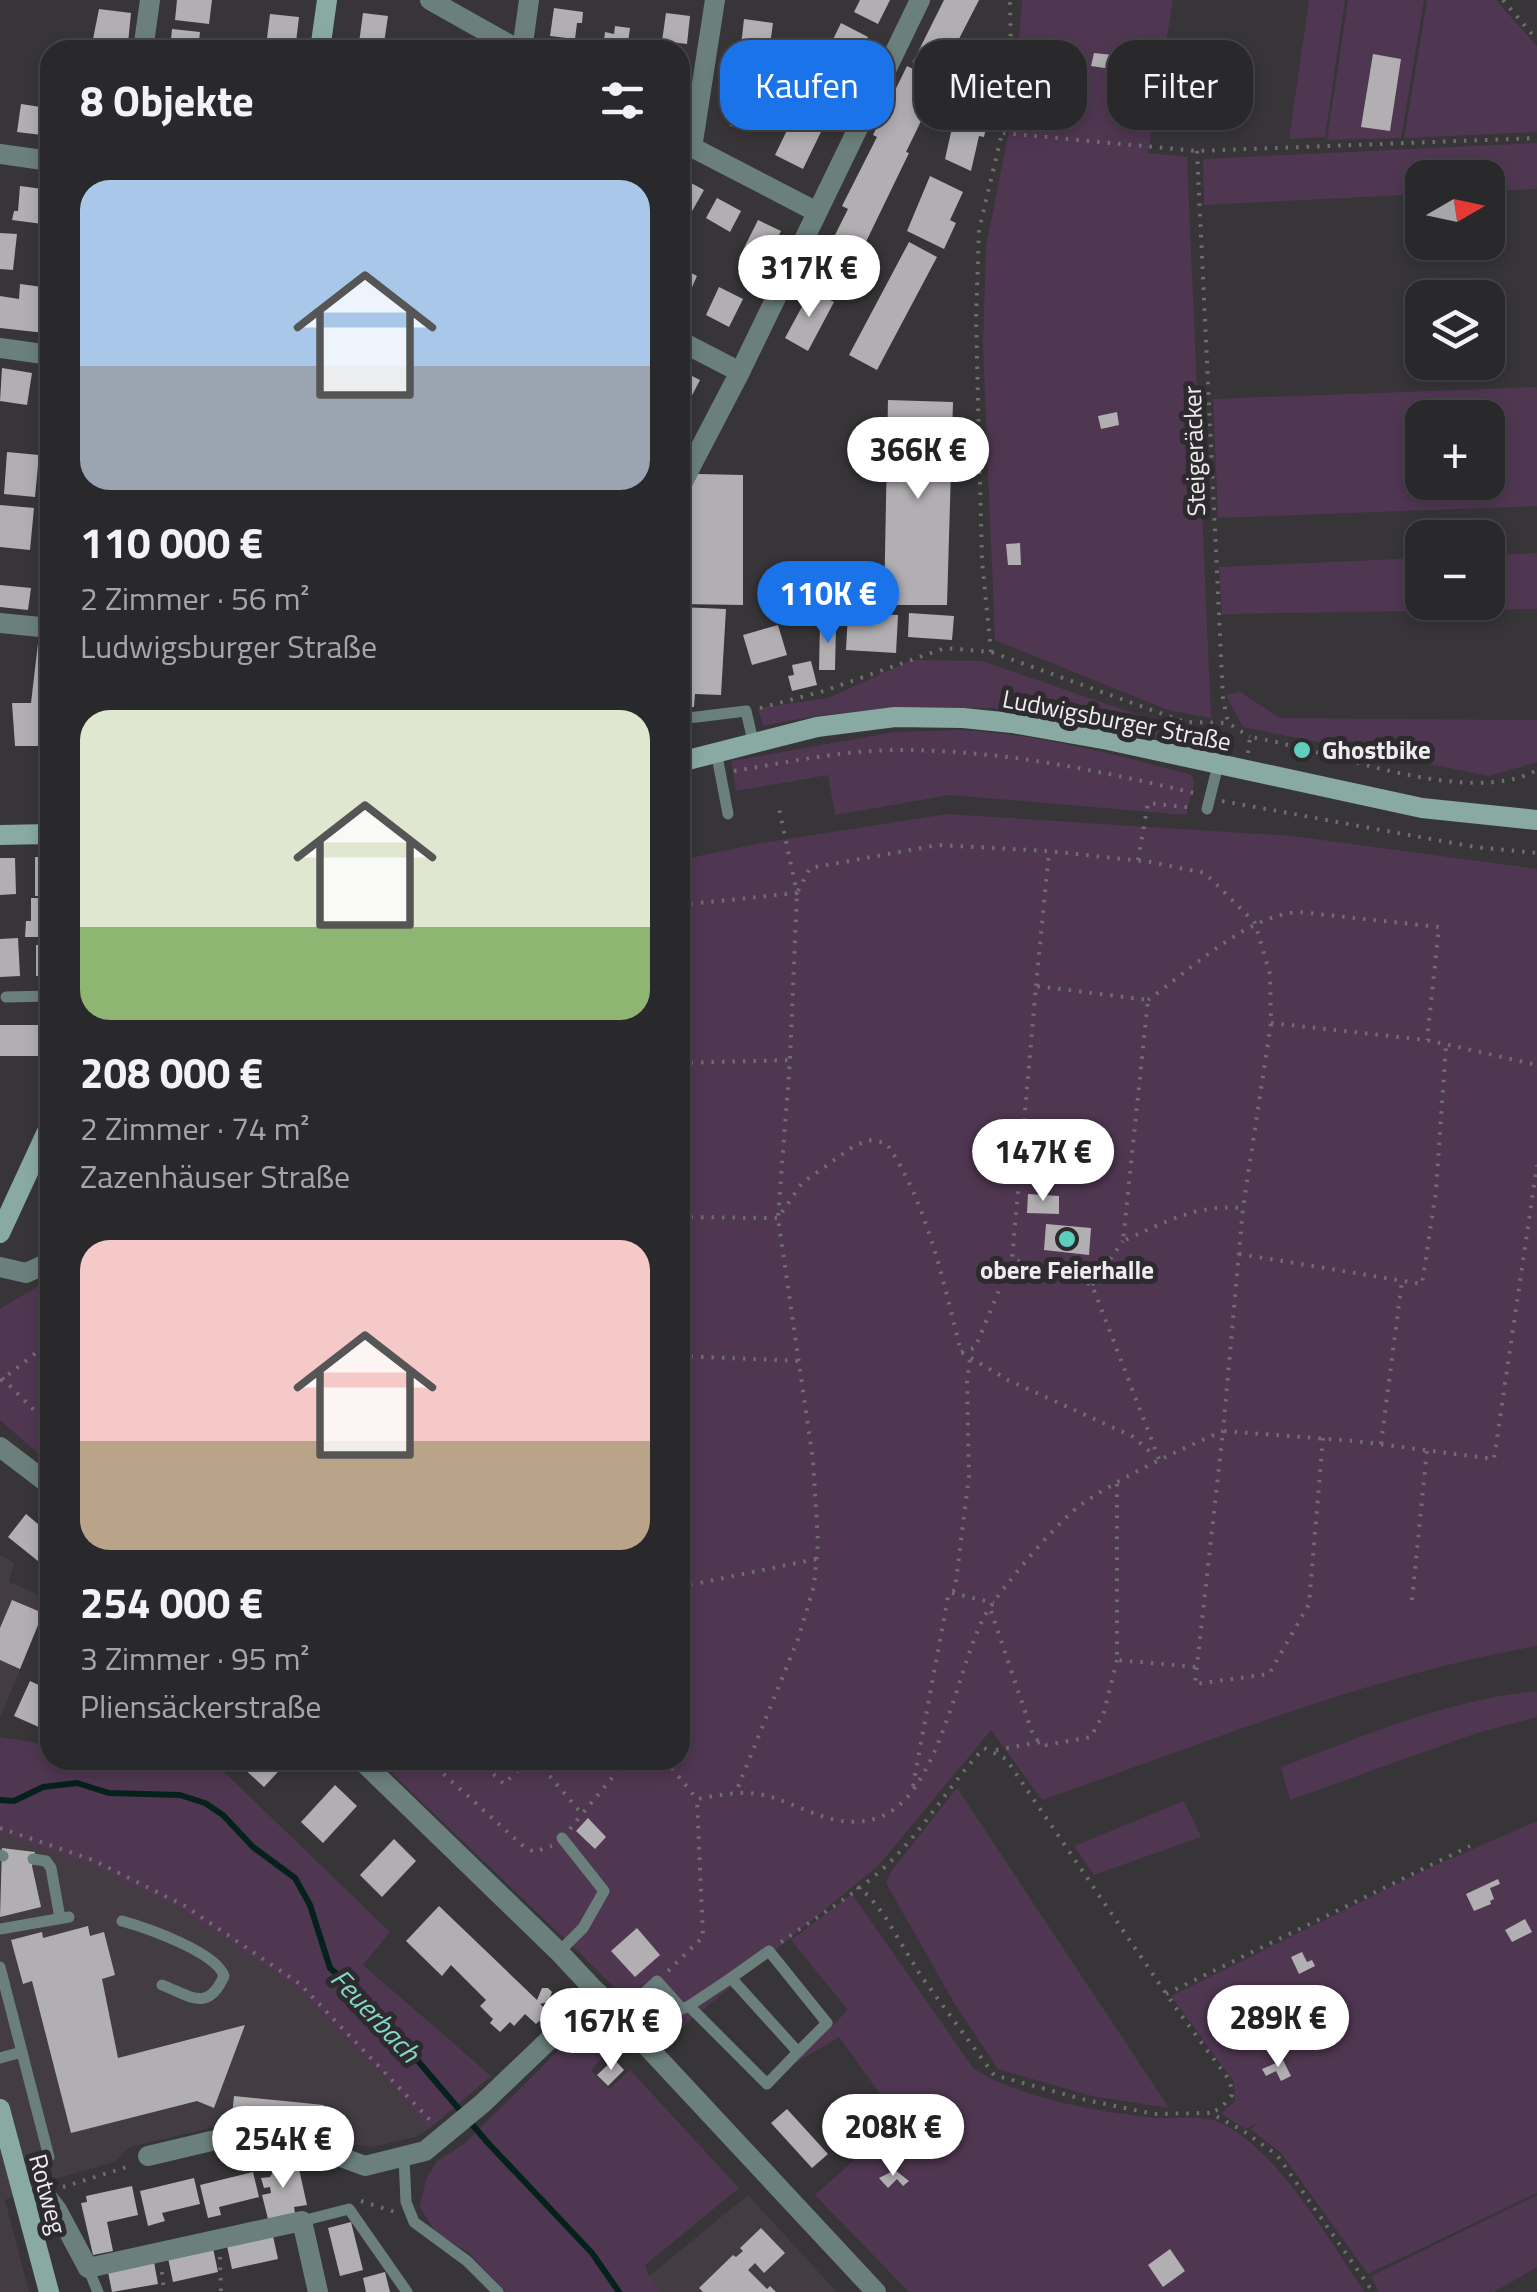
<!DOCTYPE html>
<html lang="de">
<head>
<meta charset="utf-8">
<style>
	body { margin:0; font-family:"Titillium Web",sans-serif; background:#353436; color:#f1f3f6; height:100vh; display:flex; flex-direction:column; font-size:38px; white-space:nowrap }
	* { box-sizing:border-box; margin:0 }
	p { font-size:32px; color:#a5a6a8 }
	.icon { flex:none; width:55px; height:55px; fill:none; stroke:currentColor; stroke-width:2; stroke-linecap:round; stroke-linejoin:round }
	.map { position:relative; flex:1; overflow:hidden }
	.drawer { position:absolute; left:40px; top:40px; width:650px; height:1730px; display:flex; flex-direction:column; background:#29282a; border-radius:30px; box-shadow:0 5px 15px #0003,0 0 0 2px #454447 }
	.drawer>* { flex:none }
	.banner { position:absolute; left:720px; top:40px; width:665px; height:90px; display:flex; gap:20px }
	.needle { width:65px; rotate:81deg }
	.buttons { position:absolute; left:1405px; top:160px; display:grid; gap:20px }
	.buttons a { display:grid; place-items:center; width:100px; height:100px; border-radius:20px; background:#29282a; box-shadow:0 5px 15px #0003,0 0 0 2px #454447; font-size:50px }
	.price { position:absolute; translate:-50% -85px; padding:0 22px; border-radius:35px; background:#fff; color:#222; font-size:32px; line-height:65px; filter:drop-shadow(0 2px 5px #0008) }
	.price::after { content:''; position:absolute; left:50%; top:60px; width:30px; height:22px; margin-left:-15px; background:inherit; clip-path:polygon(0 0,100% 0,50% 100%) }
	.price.on { background:#1a73e8; color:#fff }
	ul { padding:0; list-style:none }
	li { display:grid; align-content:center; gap:20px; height:530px; padding:0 40px }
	li span { display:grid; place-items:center; height:310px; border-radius:30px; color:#555 }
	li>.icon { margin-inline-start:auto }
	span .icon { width:180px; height:180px; fill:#fffc; stroke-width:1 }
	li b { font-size:42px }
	h2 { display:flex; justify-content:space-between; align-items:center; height:120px; padding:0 40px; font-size:42px }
	.tag { padding:0 35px; border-radius:30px; background:#29282a; box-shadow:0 5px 15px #0003,0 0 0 2px #454447; font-size:35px; line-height:90px }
	.tag.on { background:#1a73e8; color:#fff }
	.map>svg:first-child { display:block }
	.built { fill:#433c43 }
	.green { fill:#4f3751; fill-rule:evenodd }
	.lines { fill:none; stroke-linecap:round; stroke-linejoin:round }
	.stream { stroke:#06211c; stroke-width:6 }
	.building { fill:#b2afb2 }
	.path { stroke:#6f6d70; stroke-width:4; stroke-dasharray:2.5 8; stroke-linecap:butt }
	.lane { stroke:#6b807c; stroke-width:11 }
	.street { stroke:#6b807c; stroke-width:20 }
	.secondary { stroke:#88aaa3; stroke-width:20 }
	.poi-dot { fill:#5ccebb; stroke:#2d2b2d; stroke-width:4 }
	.labels { text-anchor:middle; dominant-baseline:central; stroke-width:10; stroke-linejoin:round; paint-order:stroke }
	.street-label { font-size:25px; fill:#eeecee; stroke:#2d2b2d }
	.poi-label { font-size:25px; font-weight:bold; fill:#eeecee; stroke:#2d2b2d; text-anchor:start }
	.water-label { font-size:28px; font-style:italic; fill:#83d8c8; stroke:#2d2b2d }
</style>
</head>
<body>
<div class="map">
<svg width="1537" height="2292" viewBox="0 0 1537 2292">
	<rect width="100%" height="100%" fill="#373538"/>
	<g class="built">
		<polygon points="0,1555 14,1563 9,1582 49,1599 0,1718"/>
		<polygon points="0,1833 91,1865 184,1911 298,1988 386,2077 429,2129 415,2137 373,2147 343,2143 304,2132 223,2125 130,2147 114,2162 38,2184 5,2200 29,2292 0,2292"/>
		<polygon points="748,2195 837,2292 661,2292 649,2276"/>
	</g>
	<g class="green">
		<polygon points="1022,0 1173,0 1148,153 1187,157 1211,718 1168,710 995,640 983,344 986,247 1013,110"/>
		<polygon points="1309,0 1345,0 1325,137 1289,139"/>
		<polygon points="1348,0 1424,0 1401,138 1327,140"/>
		<polygon points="1427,0 1496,0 1537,46 1537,132 1404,138"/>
		<polygon points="1537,143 1537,189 1488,191 1488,178 1422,178 1422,194 1204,205 1203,159"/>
		<path d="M1537,387V506L1218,518L1213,399ZM1422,418H1488V482H1422Z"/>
		<polygon points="1537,553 1537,609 1222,614 1219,567 1422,558 1422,602 1488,602 1488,555"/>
		<polygon points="912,660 982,661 1188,732 1225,738 1226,750 992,708 893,708 815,716 763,726 758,708 828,698"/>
		<polygon points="1240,692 1280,718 1537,720 1537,762 1489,776 1243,727 1226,695"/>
		<path d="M963,730C1041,735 1117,755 1192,775L1194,784L1186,815L950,795L835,815L828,775L736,791L731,761L895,732Z"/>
		<path d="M947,814L1292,836L1537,869V1646C1371,1674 1201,1745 1042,1800L991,1730L879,1865L665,2041L593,1966L378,1760H680V860L756,844Z"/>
		<polygon points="50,1279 50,1464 0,1420 0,1309"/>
		<path d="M1537,1691V1717L1477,1733L1290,1800L1281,1767C1363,1736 1449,1699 1537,1691Z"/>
		<polygon points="0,1737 50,1745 50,1760 120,1760 137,1766 143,1760 208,1760 219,1767 390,1932 363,1965 491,2076 429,2129 386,2077 298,1988 184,1911 91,1865 0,1833"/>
		<polygon points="957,1788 1169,2108 1092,2096 998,2069 953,2001 886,1883 892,1870"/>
		<polygon points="1184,1801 1201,1837 1094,1875 1074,1846"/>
		<polygon points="1537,1821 1537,2193 1368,2274 1281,2153 1250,2129 1261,2121 1246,2129 1221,2114 1235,2101 1234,2082 1171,1996 1421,1872"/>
		<path d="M852,1894L973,2068C1013,2096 1098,2112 1148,2117C1169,2120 1196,2114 1216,2121C1275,2144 1329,2241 1365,2292H909L815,2195L899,2120L839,2037L794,2064L848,2010L791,1940Z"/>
		<polygon points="592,2029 610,2050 591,2070 609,2089 630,2070 739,2188 645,2265 649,2276 661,2292 506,2292 468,2252 436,2233 420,2207 426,2179 437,2161 464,2144 578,2031"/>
		<polygon points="1537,2195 1537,2267 1494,2292 1379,2292 1371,2276"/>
	</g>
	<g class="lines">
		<polyline class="stream" points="0,1800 14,1801 43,1787 77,1783 109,1793 180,1795 205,1803 223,1815 253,1847 295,1878 310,1905 330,1968 365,1999 488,2143 592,2253 619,2292"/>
	</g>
	<g class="building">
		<polygon points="177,0 212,0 209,24 175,20"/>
		<polygon points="860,0 890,0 878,24 854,12"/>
		<polygon points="944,0 979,0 945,66 918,52"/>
		<polygon points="554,8 583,12 582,23 577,23 575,39 550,36"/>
		<polygon points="99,9 131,13 128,43 93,39"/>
		<polygon points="363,13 388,16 383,50 358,50"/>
		<polygon points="666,13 690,16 687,44 662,41"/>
		<polygon points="270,14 299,17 296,42 267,38"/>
		<polygon points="744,19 773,23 767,67 739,64"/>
		<polygon points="841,23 868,37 849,77 821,64"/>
		<polygon points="615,26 630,28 627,50 603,50 605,32 614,34"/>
		<polygon points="172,29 200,32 198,50 170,50"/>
		<polygon points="406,38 432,42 431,50 404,50"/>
		<polygon points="1094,53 1113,55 1111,69 1091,66"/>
		<polygon points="1373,54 1401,59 1390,131 1361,127"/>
		<polygon points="907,66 940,82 906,152 909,153 848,279 820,265 848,209 842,206 877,137 873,135"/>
		<polygon points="737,86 762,91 756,130 730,126"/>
		<polygon points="961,88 988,94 981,126 986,128 984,137 979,136 971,171 945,159"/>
		<polygon points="806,91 834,105 803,169 775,155"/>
		<polygon points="43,96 50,97 50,136 17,132 21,104 41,107"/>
		<polygon points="930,176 963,192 950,220 956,223 944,249 907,231"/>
		<polygon points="680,177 704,190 691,213 680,207"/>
		<polygon points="20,186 50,190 50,225 12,220 14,211 18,211"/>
		<polygon points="717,198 741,211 730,232 706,218"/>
		<polygon points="758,220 781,231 762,270 739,258"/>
		<polygon points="0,233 17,234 13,270 0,269"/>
		<polygon points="909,242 937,257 877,370 849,355"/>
		<polygon points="680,267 697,276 685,303 680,301"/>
		<polygon points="20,284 50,288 45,333 0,328 0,296 19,299"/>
		<polygon points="719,287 743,299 729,327 706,315"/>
		<polygon points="811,290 834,302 808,351 785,338"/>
		<polygon points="2,368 32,373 27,405 0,401"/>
		<polygon points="680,370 700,380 686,407 680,404"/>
		<polygon points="44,374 50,375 50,409 39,408"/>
		<polygon points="888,400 953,402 947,605 884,605"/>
		<polygon points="1117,412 1119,425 1101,429 1098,416"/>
		<polygon points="7,452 39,455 35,497 4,494"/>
		<polygon points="698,474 743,475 743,605 680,604 680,509"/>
		<polygon points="0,505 34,508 30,550 0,547"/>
		<polygon points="1020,543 1021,565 1008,565 1006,544"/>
		<polygon points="0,585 31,588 28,610 0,607"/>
		<polygon points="680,607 726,609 721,695 695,694 694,707 680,707"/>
		<polygon points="848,613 898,615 896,653 846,650"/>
		<polygon points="909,613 954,616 952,640 908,637"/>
		<polygon points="820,622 836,622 835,670 819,670"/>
		<polygon points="778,625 787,655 752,665 743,635"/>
		<polygon points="38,643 50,645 50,746 15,746 12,703 31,703"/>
		<polygon points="811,661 817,685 792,691 788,676 794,675 792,665"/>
		<rect x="35" y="857" width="15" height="39"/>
		<polygon points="0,858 15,858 16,894 0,895"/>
		<polygon points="31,898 45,898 46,921 42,921 41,937 25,937 26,921 31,921"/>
		<polygon points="18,938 20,976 0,977 0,939"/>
		<rect x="36" y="945" width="14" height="31"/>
		<rect x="0" y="1025" width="47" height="31"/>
		<polygon points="1028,1194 1059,1196 1059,1214 1027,1213"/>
		<polygon points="1046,1224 1091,1228 1089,1255 1044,1250"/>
		<polygon points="26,1514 50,1534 50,1546 38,1561 8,1537"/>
		<polygon points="12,1600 43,1613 20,1669 0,1660 0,1628"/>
		<polygon points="30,1681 50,1690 50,1732 14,1716"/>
		<polygon points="247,1760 289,1760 264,1787 241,1766"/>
		<polygon points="335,1785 357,1806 323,1843 301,1822"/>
		<polygon points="588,1818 606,1837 595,1849 576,1831"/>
		<polygon points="394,1839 416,1861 382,1897 360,1875"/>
		<polygon points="2,1848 35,1852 32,1866 41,1907 0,1917"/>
		<polygon points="1498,1879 1500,1884 1490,1888 1494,1899 1490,1901 1491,1904 1474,1911 1466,1894"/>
		<polygon points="439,1906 537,2000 542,1988 548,1988 552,1992 548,2002 540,2004 549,2012 536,2024 525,2014 514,2026 510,2022 500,2032 490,2023 493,2019 480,2006 486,2000 451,1965 442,1976 406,1941"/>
		<polygon points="1525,1919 1532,1932 1512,1942 1505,1930"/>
		<polygon points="88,1926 90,1936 104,1932 115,1975 102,1979 118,2058 245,2025 214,2108 197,2101 71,2133 32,1981 23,1984 11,1940 42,1932 43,1938"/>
		<polygon points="637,1928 660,1955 635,1977 611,1951"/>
		<polygon points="1302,1952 1307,1962 1312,1960 1315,1966 1299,1974 1291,1957"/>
		<polygon points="614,2059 624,2070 608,2086 597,2075"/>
		<polygon points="1283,2060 1291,2076 1281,2081 1276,2071 1266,2076 1262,2069"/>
		<polygon points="234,2096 324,2105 322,2125 271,2117 232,2116"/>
		<polygon points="787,2109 828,2154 812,2168 771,2123"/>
		<polygon points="281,2159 287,2159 289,2171 299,2169 307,2205 294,2207 295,2213 268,2219 262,2195 271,2193 270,2187 264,2188 261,2178 270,2177"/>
		<polygon points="895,2170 909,2181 903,2186 897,2179 888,2188 879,2178"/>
		<polygon points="253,2172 259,2197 219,2207 221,2215 208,2218 200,2185"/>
		<polygon points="194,2178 200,2204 162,2213 165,2221 148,2226 140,2191"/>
		<polygon points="132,2186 138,2215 107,2222 113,2251 93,2255 81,2203 87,2202 86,2196"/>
		<polygon points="351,2222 363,2270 340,2276 328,2228"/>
		<polygon points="761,2228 785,2253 764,2273 755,2263 748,2270 767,2289 770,2286 776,2292 703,2292 699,2288 733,2255 736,2257 743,2251 740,2248"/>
		<polygon points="273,2236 278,2259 232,2269 227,2246"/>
		<polygon points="213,2248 218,2272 173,2282 168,2258"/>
		<polygon points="1170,2249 1185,2271 1163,2287 1148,2265"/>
		<polygon points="154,2262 158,2284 112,2292 108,2272"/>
		<polygon points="385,2272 390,2292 366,2292 363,2278"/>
	</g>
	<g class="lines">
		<g class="path">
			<polyline points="1503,0 1537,40"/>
			<polyline points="913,60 942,76 1006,96"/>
			<polyline points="1003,133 1197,151 1537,138"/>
			<polyline points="1197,151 1223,699 1228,723 1250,737"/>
			<polyline points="991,652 982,561 976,319 979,230 1002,133 1011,52 1010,0"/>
			<polyline points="760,708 824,691 945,648 991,652 1185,722 1228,723"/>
			<path d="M1248,753L1250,737C1326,748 1467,809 1537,770"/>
			<path d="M734,771C789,762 844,750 900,750C1000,750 1097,770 1194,793"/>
			<polyline points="1222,801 1475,847 1537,853"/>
			<polyline points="1138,860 1148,803 1195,808"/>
			<polyline points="680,905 797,893 778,804"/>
			<polyline points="1036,986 1049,852"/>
			<path d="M1148,1000C1190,970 1247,915 1299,912L1439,927L1427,1040"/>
			<polyline points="1271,1023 1427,1040 1537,1065"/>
			<polyline points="680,1063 790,1060"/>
			<path d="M680,1217L778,1218L802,1183L854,1146L869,1140L886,1143C927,1201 944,1284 961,1352L1008,1380L1132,1436L1155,1456"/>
			<polyline points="1239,1254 1422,1284 1436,1191 1446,1045"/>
			<polyline points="1092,1285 1123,1241"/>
			<polyline points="961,1352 975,1348 1012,1259"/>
			<polyline points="680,1356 800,1361"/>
			<polyline points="2,1378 50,1426"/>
			<polyline points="0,1381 50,1342"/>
			<polyline points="1323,1438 1309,1604 1269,1674 1195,1684 1223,1431 1355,1441 1494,1459 1537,1165"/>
			<polyline points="1381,1444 1402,1281"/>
			<path d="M1159,1459L1092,1285L1012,1259L1036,986L1148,1000L1123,1241C1163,1223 1197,1204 1241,1208"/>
			<polyline points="1117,1484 1117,1660 1196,1667"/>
			<polyline points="680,1587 816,1559"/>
			<polyline points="952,1593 994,1603"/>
			<polyline points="1412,1600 1427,1450"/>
			<polyline points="991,1611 1034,1738 1046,1745 1091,1737 1104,1712 1117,1660"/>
			<polyline points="996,1750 1041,1742"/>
			<polyline points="428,1760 522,1845 534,1852 552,1846"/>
			<polyline points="478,1760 504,1784 529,1760"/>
			<polyline points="536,1760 582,1814 627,1760"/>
			<polyline points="665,1760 697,1799"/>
			<polyline points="913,1786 948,1597 955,1589 969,1476 967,1382 970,1358"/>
			<polyline points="0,1828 93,1860 185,1906 300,1984 431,2121"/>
			<polyline points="570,1829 582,1814"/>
			<polyline points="857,1887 869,1896 884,1915 921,1976 994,2075 1086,2100 1154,2114 1210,2113 1242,2130 1277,2155 1373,2292"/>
			<path d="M781,1942C816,1917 858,1893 889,1863C925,1828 950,1784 984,1748L1006,1759L1178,2011L1230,2081L1232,2095L1221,2108L1210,2113"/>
			<path d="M668,1971L703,1937L697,1799C720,1795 741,1790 764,1795C804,1805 837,1833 880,1817C938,1796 957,1670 983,1619C990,1606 1000,1593 1009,1582C1025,1561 1062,1518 1082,1504C1126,1474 1175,1452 1223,1431L1243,1208L1271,1023L1270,974L1255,923L1205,873L1150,862L1049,851L938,845L810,868L797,893L790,1060L778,1218L813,1460L818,1542L814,1586L798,1639L736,1792"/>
			<polyline points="1166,1994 1470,1846"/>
			<polyline points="63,2187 130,2166"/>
			<polyline points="361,2201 395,2212"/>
			<polyline points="220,2257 221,2292"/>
			<polyline points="162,2272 164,2292"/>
		</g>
		<g class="lane">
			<polyline points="680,719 746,711 753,741"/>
			<polyline points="716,751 728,814"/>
			<polyline points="1207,809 1218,765"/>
			<polyline points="6,997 50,996"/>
			<polyline points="0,1855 3,1856"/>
			<polyline points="33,1859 46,1861 51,1868 60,1918"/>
			<path d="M122,1921C147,1928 216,1952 224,1976C208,2012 192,1997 162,1985"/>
			<polyline points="0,1929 69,1917"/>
			<polyline points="559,1952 583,1928 604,1891 562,1838"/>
			<polyline points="0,1967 49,2157"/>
			<polyline points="731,1978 769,1951 827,2023 798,2052"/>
			<polyline points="619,2016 657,1981 682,2009 689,2006 767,2084 798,2052 731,1978 689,2006"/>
			<polyline points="0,2058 22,2052"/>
			<polyline points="404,2158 406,2202 414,2222 467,2261 498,2292"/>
			<polyline points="302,2221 349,2209 407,2292"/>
			<polyline points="88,2268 98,2292"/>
		</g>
		<g class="street">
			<polyline points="430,0 519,50"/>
			<polyline points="143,50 150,0"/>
			<polyline points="522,50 529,0"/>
			<polyline points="680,141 815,211"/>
			<polyline points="692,148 715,0"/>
			<polyline points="0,154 50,161"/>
			<polyline points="680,341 740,372"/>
			<polyline points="0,348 50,355"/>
			<polyline points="680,487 740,372 920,0"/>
			<polyline points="0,623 50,628"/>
			<polyline points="0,1267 26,1273 50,1262"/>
			<polyline points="0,1447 50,1485"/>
			<polyline points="361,1760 559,1952 876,2292"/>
			<polyline points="148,2156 228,2137 266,2135 301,2142 365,2166 425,2151 483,2103 598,1993"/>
			<polyline points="24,2197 46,2196 57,2210 88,2268 302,2221 318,2292"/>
		</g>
		<g class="secondary">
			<polyline points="320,50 327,0"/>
			<polyline points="680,762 817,727 895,717 963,718 1012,723 1108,740 1422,808 1537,820"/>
			<polyline points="0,835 50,834"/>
			<polyline points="0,1233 50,1125"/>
			<polyline points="0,2109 49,2292"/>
		</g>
	</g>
	<g class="poi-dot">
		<circle cx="1302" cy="750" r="10"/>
		<circle cx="1067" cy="1239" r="10"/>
	</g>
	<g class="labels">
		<g class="street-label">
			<text transform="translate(1194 451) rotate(-92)">Steigeräcker</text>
			<text transform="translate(1117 720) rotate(11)">Ludwigsburger Straße</text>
			<text transform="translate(48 2194) rotate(75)">Rotweg</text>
		</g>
		<g class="poi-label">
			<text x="1322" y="750">Ghostbike</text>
			<text x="1067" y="1270" text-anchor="middle">obere Feierhalle</text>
		</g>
		<g class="water-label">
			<text transform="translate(376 2015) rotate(47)">Feuerbach</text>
		</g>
	</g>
</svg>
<div class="buttons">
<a><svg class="needle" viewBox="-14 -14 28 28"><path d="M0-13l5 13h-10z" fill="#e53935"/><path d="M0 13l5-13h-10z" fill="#a5a6a8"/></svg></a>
<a><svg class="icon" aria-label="layers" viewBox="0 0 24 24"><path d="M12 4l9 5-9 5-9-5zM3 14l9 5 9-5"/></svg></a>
<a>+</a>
<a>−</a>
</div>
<b class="price" style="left:809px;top:320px">317K €</b>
<b class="price" style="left:918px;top:502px">366K €</b>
<b class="price on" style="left:828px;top:646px">110K €</b>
<b class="price" style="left:1043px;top:1204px">147K €</b>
<b class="price" style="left:1278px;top:2070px">289K €</b>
<b class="price" style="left:611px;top:2073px">167K €</b>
<b class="price" style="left:893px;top:2179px">208K €</b>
<b class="price" style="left:283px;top:2191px">254K €</b>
<div class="banner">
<a class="tag on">Kaufen</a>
<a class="tag">Mieten</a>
<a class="tag">Filter</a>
</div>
<section class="drawer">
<h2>8 Objekte<svg class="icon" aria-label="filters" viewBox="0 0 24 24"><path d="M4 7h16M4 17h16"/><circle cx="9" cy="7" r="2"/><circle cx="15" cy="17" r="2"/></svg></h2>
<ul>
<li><span style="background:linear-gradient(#a9c7e8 60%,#9aa5b1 0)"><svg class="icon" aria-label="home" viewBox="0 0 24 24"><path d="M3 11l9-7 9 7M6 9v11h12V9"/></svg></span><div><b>110 000 €</b><p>2 Zimmer · 56 m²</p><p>Ludwigsburger Straße</p></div></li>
<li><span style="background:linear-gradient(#dfe7d0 70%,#8fb573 0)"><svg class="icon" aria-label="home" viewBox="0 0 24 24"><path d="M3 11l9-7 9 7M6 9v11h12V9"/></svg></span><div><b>208 000 €</b><p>2 Zimmer · 74 m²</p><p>Zazenhäuser Straße</p></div></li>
<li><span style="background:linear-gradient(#f6c9c9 65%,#b9a48a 0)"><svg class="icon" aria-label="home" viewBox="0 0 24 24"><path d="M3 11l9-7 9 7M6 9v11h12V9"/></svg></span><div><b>254 000 €</b><p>3 Zimmer · 95 m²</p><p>Pliensäckerstraße</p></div></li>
</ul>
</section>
</div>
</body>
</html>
